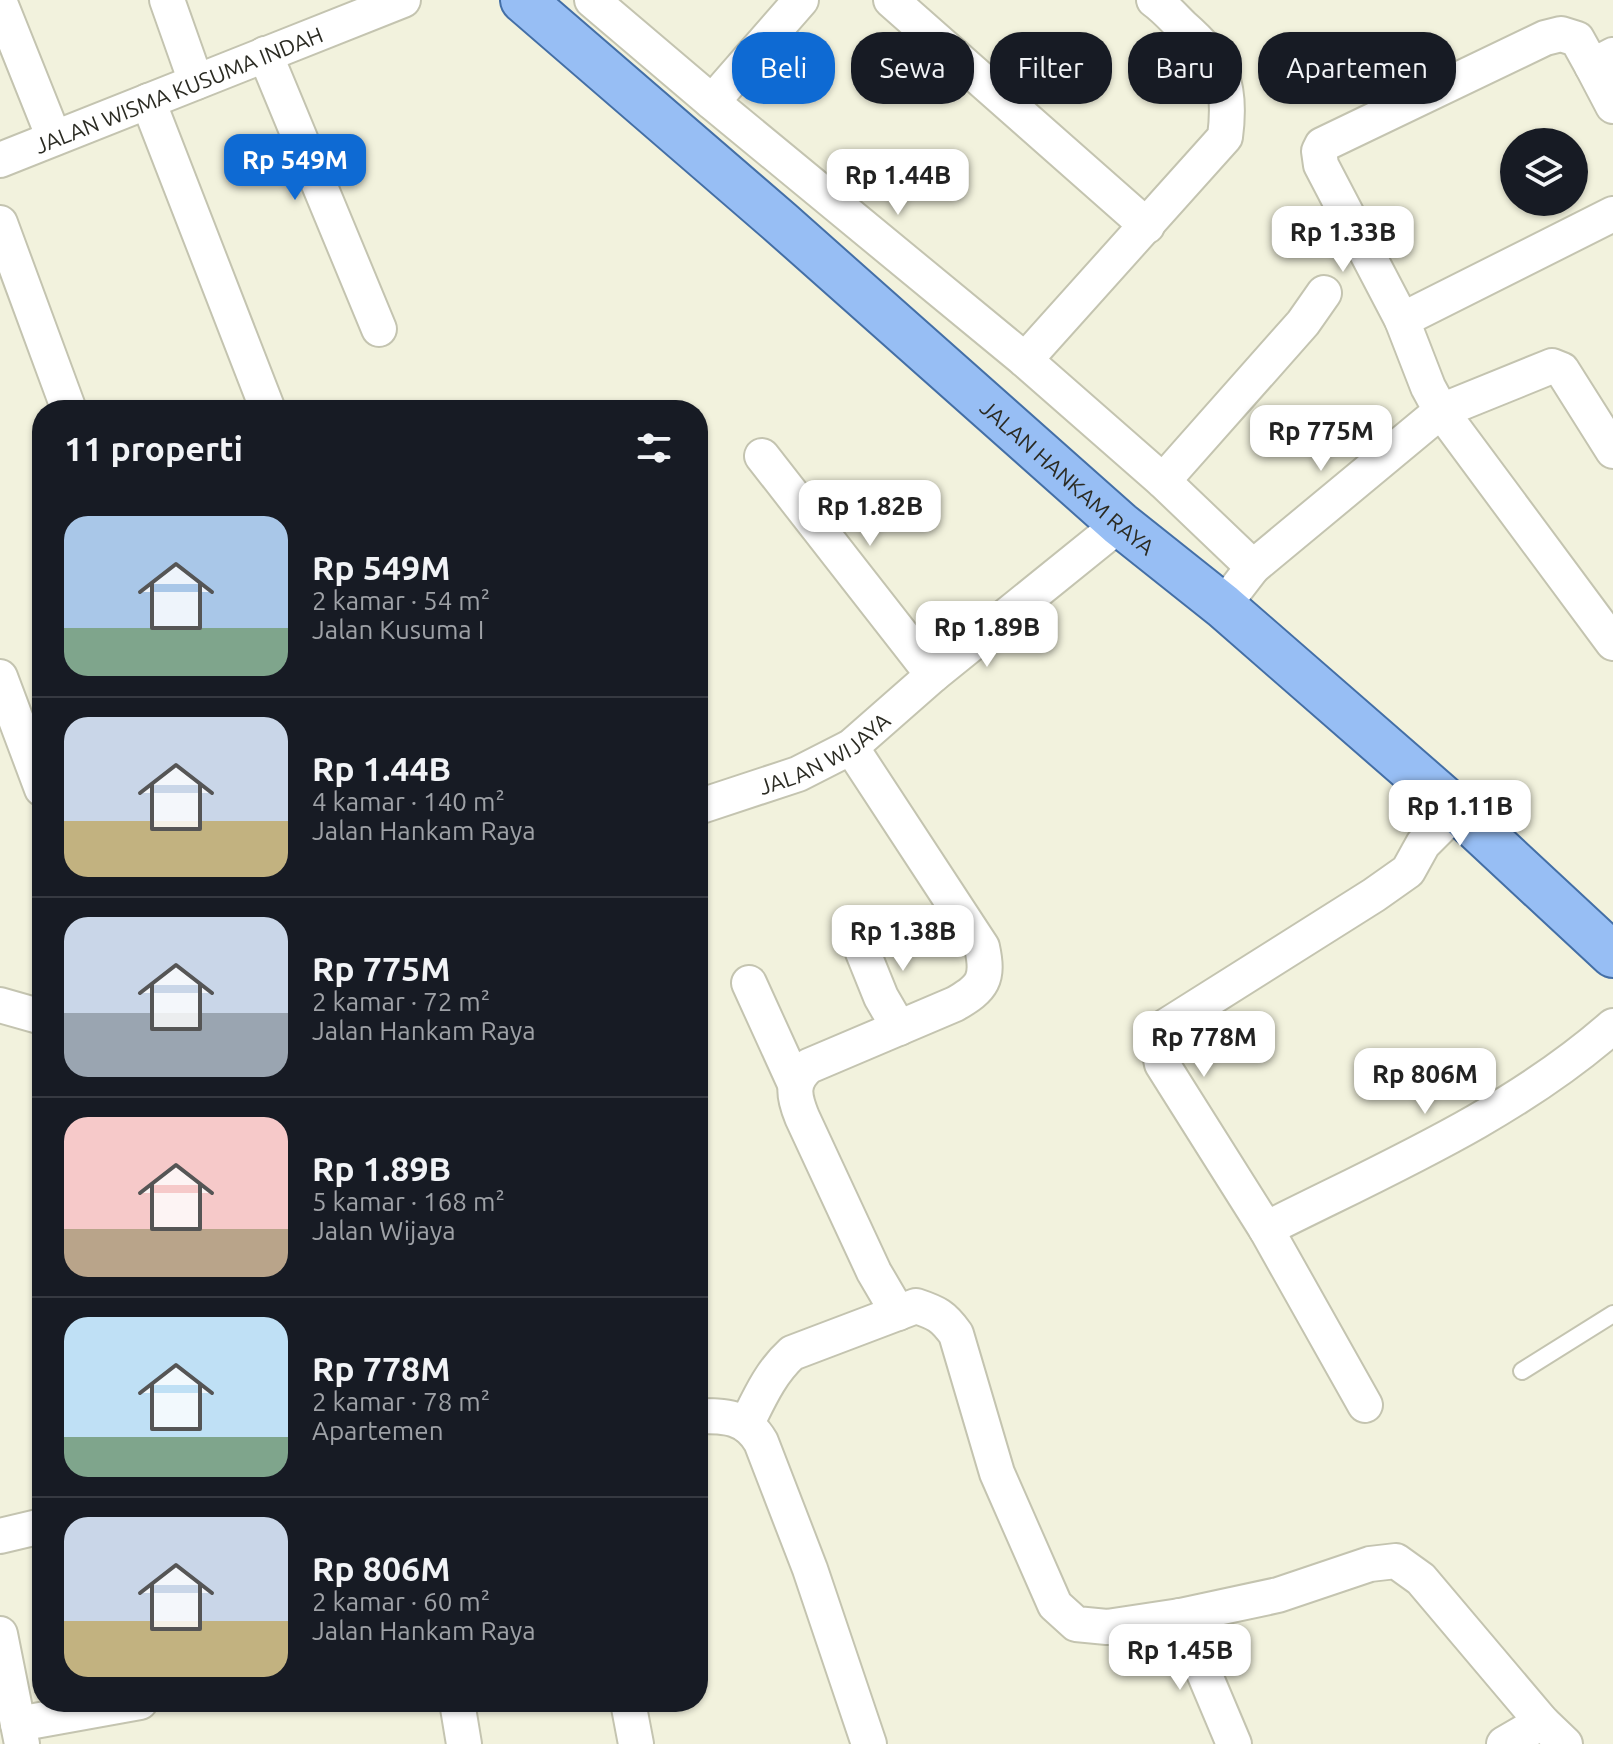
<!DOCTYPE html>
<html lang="id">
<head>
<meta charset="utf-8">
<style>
	body { margin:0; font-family:Ubuntu,sans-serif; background:#242831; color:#f1f3f6; height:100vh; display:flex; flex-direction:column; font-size:30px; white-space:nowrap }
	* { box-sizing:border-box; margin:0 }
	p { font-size:26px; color:#9ea1a6 }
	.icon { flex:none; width:44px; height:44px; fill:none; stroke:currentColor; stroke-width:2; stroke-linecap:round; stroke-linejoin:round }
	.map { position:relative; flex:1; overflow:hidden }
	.side { position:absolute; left:32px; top:400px; width:676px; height:1312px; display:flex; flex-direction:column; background:#171b24; border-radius:32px; box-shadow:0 2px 6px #0004 }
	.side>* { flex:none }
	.guide { position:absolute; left:732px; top:32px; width:760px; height:72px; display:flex; gap:16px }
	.controls { position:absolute; left:1500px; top:128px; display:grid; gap:16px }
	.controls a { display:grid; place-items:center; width:88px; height:88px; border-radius:50%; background:#171b24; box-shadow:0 2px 6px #0004; font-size:40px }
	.price { position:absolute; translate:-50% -68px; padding:0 18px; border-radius:16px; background:#fff; color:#222; font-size:26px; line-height:52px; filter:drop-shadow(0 2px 4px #0008) }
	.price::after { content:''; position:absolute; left:50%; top:48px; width:24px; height:18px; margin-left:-12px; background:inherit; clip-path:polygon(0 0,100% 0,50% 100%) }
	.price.active { background:#0e6ad3; color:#fff }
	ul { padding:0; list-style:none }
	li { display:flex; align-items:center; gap:24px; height:200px; padding:0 32px }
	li+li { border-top:2px solid #363941 }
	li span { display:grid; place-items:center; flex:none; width:224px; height:160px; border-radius:24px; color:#555 }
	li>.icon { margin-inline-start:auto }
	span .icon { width:96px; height:96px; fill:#fffc; stroke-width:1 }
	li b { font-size:34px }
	h2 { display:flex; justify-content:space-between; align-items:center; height:96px; padding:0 32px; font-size:34px }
	.tag { padding:0 28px; border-radius:32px; background:#171b24; box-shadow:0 2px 6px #0004; font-size:28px; line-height:72px }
	.tag.active { background:#0e6ad3; color:#fff }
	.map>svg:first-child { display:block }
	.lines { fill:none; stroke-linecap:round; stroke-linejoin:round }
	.lane-casing { stroke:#c4c4b0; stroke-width:20 }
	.street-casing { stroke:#c4c4b0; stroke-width:38 }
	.primary-casing { stroke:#446fa6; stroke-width:48 }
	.lane { stroke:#fff; stroke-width:16 }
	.street { stroke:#fff; stroke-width:34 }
	.primary { stroke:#97bef4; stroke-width:44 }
	.labels { text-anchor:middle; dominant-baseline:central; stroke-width:8; stroke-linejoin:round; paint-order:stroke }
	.street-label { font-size:22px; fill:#2b2b23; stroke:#ffffeb }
</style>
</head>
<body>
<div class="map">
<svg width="1613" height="1744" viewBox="0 0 1613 1744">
	<rect width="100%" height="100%" fill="#f2f2dd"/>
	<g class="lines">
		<defs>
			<polyline id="lane" points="1522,1371 1613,1314"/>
			<g id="street">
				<polyline points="167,0 196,82"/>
				<polyline points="592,0 712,102 1025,360 1163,481 1253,567"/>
				<polyline points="891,0 1147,226"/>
				<polyline points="0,3 54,138"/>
				<polyline points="265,54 379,329"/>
				<polyline points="1592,66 1613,106"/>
				<polyline points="148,101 268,410"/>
				<polyline points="712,102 801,0"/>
				<path id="s1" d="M0,160L403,0"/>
				<polyline points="0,223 69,410"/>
				<polyline points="1402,320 1613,214"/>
				<path d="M1025,360L1225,137C1232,84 1222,61 1182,26C1173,17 1164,7 1154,0"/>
				<polyline points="1613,451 1562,370 1552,366 1441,411 1613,643"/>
				<polyline points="762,456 933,675"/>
				<polyline points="1163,481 1303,323 1324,293"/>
				<polyline points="1223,606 1253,567 1441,411 1428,387 1402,320 1321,165 1319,151 1322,145 1545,38 1561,34 1577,39 1592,66 1613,55"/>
				<polyline points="0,677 42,789"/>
				<path d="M851,747L982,947C989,979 983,988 955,1004L809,1066C790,1082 794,1097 802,1117L874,1272L898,1313"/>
				<path id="s2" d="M698,807L798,774L851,747L933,675L1120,524"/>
				<polyline points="858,940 881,997 899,1028"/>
				<polyline points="749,983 795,1084"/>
				<polyline points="0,1005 42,1017"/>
				<path d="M1266,1229C1385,1169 1512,1115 1613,1026"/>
				<polyline points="1365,1405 1266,1229 1162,1064 1157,1040 1160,1030 1374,895 1408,871 1423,844 1457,810"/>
				<path d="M698,1416C725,1416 746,1416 761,1442L810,1569L869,1744"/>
				<path d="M746,1425C759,1399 770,1373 792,1353L916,1306C937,1313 943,1316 956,1334L997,1473L1055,1605L1076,1624L1107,1627L1180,1616L1278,1595L1370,1564L1396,1561L1421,1579L1542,1722L1565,1744"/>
				<polyline points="0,1536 42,1526"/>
				<polyline points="1180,1616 1234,1744"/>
				<polyline points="0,1634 22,1744"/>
				<polyline points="457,1702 464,1744"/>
				<polyline points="628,1702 636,1744"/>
				<polyline points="18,1724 140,1702"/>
				<polyline points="1504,1744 1542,1722"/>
			</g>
			<g id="primary">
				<path id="s3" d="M523,0L781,223L1120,524L1223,606L1457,810L1613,955"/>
			</g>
		</defs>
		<use href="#lane" class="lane-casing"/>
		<use href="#street" class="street-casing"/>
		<use href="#primary" class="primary-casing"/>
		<use href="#lane" class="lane"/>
		<use href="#street" class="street"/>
		<use href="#primary" class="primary"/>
	</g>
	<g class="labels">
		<g class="street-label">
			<text stroke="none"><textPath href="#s1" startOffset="192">JALAN WISMA KUSUMA INDAH</textPath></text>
			<text stroke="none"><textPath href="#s3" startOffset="724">JALAN HANKAM RAYA</textPath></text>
			<text stroke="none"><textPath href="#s2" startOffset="138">JALAN WIJAYA</textPath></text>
		</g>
	</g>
</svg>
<div class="controls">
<a><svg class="icon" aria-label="layers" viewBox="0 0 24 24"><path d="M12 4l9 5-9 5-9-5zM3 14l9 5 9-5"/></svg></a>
</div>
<b class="price active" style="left:295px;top:202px">Rp 549M</b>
<b class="price" style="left:898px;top:217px">Rp 1.44B</b>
<b class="price" style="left:1343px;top:274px">Rp 1.33B</b>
<b class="price" style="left:1321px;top:473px">Rp 775M</b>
<b class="price" style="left:870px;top:548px">Rp 1.82B</b>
<b class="price" style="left:987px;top:669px">Rp 1.89B</b>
<b class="price" style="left:1460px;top:848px">Rp 1.11B</b>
<b class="price" style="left:903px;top:973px">Rp 1.38B</b>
<b class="price" style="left:1204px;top:1079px">Rp 778M</b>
<b class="price" style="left:1425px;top:1116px">Rp 806M</b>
<b class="price" style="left:1180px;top:1692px">Rp 1.45B</b>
<div class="guide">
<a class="tag active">Beli</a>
<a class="tag">Sewa</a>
<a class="tag">Filter</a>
<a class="tag">Baru</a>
<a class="tag">Apartemen</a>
</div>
<section class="side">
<h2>11 properti<svg class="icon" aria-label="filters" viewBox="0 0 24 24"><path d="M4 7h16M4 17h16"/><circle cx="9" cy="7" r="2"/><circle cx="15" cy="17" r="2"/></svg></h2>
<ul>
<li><span style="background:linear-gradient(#a9c7e8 70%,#7fa58c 0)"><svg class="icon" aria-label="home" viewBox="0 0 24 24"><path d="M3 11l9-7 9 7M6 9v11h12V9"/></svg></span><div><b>Rp 549M</b><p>2 kamar · 54 m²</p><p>Jalan Kusuma I</p></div></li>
<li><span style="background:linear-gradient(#c9d6e8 65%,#c2b280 0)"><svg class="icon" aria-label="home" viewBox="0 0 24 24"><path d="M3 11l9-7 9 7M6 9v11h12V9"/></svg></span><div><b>Rp 1.44B</b><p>4 kamar · 140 m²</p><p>Jalan Hankam Raya</p></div></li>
<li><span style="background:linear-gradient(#c9d6e8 60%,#9aa5b1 0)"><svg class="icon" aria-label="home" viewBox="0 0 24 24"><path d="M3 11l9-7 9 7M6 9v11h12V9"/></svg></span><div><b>Rp 775M</b><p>2 kamar · 72 m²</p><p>Jalan Hankam Raya</p></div></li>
<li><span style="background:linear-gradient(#f6c9c9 70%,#b9a48a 0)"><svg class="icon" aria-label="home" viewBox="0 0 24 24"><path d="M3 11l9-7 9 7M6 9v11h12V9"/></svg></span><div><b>Rp 1.89B</b><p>5 kamar · 168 m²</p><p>Jalan Wijaya</p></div></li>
<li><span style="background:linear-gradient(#bfe0f5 75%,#7fa58c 0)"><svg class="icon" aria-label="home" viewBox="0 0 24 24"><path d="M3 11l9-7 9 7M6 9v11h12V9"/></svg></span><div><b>Rp 778M</b><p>2 kamar · 78 m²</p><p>Apartemen</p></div></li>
<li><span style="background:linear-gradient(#c9d6e8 65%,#c2b280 0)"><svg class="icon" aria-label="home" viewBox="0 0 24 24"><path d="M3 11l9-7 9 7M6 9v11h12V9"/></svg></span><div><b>Rp 806M</b><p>2 kamar · 60 m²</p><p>Jalan Hankam Raya</p></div></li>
</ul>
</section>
</div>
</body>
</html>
